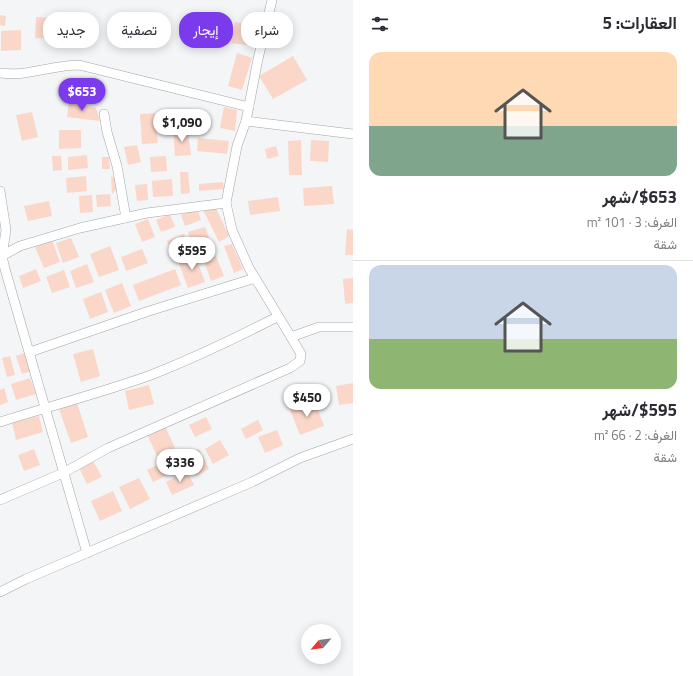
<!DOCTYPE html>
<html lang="ar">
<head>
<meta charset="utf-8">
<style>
	body { margin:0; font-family:"Titillium Web",Vazirmatn,sans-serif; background:#f7f7f7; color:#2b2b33; direction:rtl; height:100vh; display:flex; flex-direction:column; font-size:15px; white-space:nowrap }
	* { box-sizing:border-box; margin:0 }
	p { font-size:13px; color:#7c7c81 }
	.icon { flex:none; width:22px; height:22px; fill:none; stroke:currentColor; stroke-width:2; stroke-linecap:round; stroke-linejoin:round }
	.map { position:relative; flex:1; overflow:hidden; direction:ltr }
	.drawer { display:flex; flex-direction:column; background:#fff; width:340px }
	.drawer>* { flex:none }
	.guide { position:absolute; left:12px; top:12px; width:281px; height:36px; direction:rtl; display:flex; gap:8px }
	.needle { width:26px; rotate:241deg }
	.controls { position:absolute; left:301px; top:624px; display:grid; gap:8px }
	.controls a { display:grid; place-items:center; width:40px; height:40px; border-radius:50%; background:#fff; box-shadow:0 2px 10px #0003; font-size:20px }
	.price { position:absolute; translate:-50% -34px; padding:0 9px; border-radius:14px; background:#fff; color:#222; font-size:13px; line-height:26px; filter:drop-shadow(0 1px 2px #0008) }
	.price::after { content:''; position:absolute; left:50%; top:24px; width:12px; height:9px; margin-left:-6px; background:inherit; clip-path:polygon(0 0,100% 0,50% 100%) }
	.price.current { background:#7c3aed; color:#fff }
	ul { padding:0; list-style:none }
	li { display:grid; align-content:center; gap:8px; height:212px; padding:0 16px }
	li+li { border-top:1px solid #e1e1e2 }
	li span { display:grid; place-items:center; height:124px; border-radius:12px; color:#555 }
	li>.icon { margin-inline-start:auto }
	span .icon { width:72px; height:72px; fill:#fffc; stroke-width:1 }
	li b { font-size:17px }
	h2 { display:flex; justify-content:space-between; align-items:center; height:48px; padding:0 16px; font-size:17px }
	.tag { padding:0 14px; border-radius:16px; background:#fff; box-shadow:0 2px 10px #0003; font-size:14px; line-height:36px }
	.tag.current { background:#7c3aed; color:#fff }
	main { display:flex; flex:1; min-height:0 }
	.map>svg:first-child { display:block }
	.building { fill:#fbd7ca }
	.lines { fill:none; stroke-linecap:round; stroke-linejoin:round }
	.street-casing { stroke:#a3a5a7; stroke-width:10 }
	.street { stroke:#fff; stroke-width:9 }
</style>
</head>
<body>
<main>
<section class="drawer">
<h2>العقارات: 5<svg class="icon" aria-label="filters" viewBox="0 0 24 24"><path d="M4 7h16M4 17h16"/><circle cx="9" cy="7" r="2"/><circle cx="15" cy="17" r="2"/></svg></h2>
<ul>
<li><span style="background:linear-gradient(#ffd9b3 60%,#7fa58c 0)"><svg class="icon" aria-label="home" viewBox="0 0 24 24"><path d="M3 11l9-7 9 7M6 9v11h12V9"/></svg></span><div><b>$653/شهر</b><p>الغرف: 3 · 101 m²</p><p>شقة</p></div></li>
<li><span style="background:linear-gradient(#c9d6e8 60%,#8fb573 0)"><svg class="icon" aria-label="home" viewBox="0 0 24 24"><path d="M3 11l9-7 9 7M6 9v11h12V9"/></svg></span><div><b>$595/شهر</b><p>الغرف: 2 · 66 m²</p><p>شقة</p></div></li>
</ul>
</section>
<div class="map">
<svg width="353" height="676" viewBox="0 0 353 676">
	<rect width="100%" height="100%" fill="#f3f5f7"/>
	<g class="building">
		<polygon points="0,15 6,16 5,26 0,25"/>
		<polygon points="36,17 56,18 55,39 35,38"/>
		<polygon points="235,22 258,26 255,46 231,43"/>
		<polygon points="74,23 76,45 62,46 60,24"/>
		<polygon points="21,30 21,50 1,51 1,31"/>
		<polygon points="237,53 252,58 242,90 228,86"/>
		<polygon points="293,56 307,80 273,99 259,76"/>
		<polygon points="68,80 89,81 89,98 67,98"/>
		<polygon points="69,102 96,108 100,121 67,117"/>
		<polygon points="224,107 237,110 235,131 220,128"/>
		<polygon points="32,112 38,137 22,141 16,115"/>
		<polygon points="155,113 158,143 142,144 140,114"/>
		<polygon points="59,130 81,130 81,148 59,149"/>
		<polygon points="188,130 191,155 175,156 173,131"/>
		<polygon points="198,138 229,141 227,154 197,151"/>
		<polygon points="301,140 302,175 289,175 288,141"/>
		<polygon points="311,140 329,141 328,162 310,161"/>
		<polygon points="137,145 141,162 128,165 124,147"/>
		<polygon points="276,146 279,156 267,159 265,149"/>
		<polygon points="87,155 88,168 68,170 68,157"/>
		<polygon points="52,156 61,156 62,170 53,171"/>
		<polygon points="166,156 167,171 151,172 150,157"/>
		<polygon points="102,157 109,157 110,169 102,169"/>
		<polygon points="180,172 188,172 190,193 181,194"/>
		<polygon points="86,176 87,191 67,193 66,178"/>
		<polygon points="111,176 116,178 116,190 112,194"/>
		<polygon points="172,179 173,196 153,197 152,181"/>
		<polygon points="223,182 224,189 199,191 199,184"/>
		<polygon points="147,184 148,200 137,201 135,185"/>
		<polygon points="332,186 334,204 304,206 303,188"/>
		<polygon points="110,194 111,206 97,207 96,195"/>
		<polygon points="92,195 93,212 80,213 79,196"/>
		<polygon points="278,197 280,211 250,215 248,201"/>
		<polygon points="49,201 52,216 28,221 24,206"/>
		<polygon points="215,206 229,236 219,242 203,210"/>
		<polygon points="197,209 201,220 185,226 181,215"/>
		<polygon points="170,214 175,227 161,232 156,220"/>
		<polygon points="148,219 155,237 142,242 135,224"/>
		<polygon points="205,227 209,237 191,243 188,232"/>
		<polygon points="347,229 353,230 353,255 345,255"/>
		<polygon points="184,234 189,250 173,256 167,241"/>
		<polygon points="71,238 79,257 63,263 56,243"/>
		<polygon points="52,240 60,262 44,268 35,247"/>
		<polygon points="232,244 243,269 234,273 224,246"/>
		<polygon points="110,246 119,270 99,277 90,254"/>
		<polygon points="142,249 148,263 126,271 121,257"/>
		<polygon points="195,254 205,282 188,288 178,261"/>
		<polygon points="216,256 224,276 211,281 204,261"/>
		<polygon points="87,264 94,282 76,288 70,271"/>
		<polygon points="36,269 41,281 23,288 19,276"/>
		<polygon points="175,269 181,285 139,301 133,285"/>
		<polygon points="64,270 70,287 52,293 46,277"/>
		<polygon points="353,278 353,303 345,304 343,279"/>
		<polygon points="122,283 131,306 114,313 105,290"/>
		<polygon points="101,292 108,312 90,319 83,299"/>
		<polygon points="93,349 100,376 81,382 73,354"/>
		<polygon points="27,352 32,371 22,374 16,356"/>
		<polygon points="10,356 15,375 7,377 2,358"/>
		<polygon points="30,378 36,394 16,400 11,384"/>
		<polygon points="353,383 353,403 339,405 336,386"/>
		<polygon points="149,385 154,404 129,410 125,391"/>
		<polygon points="4,388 8,402 0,405 0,390"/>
		<polygon points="315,401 324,426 300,435 290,410"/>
		<polygon points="77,403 88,437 71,443 59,409"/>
		<polygon points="39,416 43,432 16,440 12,423"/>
		<polygon points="206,417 212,429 195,437 189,425"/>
		<polygon points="258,420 263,430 246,439 241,429"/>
		<polygon points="165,426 175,448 157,456 147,434"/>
		<polygon points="277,430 283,445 265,453 258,437"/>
		<polygon points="220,440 229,455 213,464 205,449"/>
		<polygon points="34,449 40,465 24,471 18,455"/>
		<polygon points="199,449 209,469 196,476 186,455"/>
		<polygon points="92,459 102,477 87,484 79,468"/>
		<polygon points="166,461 172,473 153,482 147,470"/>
		<polygon points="187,471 194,485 172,495 166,482"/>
		<polygon points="139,478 150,499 130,509 119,487"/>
		<polygon points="113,491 122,511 100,521 91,501"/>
	</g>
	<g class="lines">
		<defs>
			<g id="street">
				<polyline points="272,0 258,59 246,121 237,146 226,203 232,230 249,268 291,337 319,327 353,327"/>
				<path d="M0,73C27,77 52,65 79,65L249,107"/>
				<polyline points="104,114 107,132 117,166 126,218"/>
				<polyline points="246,121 353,134"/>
				<polyline points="0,191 6,230 2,256 5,269 87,553"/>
				<polyline points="0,257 20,246 80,228 147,213 226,203"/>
				<polyline points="30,352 149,311 255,278"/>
				<path d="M0,422C50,406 101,393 151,375C194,358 236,338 277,317"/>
				<polyline points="0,500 63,473 108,448 290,368 300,361 301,354 291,337"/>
				<polyline points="0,592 26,579 252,482 300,458 353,439"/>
			</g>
		</defs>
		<use href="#street" class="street-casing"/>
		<use href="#street" class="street"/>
	</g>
</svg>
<div class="controls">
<a><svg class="needle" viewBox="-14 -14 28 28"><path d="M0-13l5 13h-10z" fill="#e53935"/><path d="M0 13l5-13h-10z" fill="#7c7c81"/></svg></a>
</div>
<b class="price current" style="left:82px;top:112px">$653</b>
<b class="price" style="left:182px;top:143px">$1,090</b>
<b class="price" style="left:192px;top:271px">$595</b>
<b class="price" style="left:307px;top:418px">$450</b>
<b class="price" style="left:180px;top:483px">$336</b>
<div class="guide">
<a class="tag">شراء</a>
<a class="tag current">إيجار</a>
<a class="tag">تصفية</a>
<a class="tag">جديد</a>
</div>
</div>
</main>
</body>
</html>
